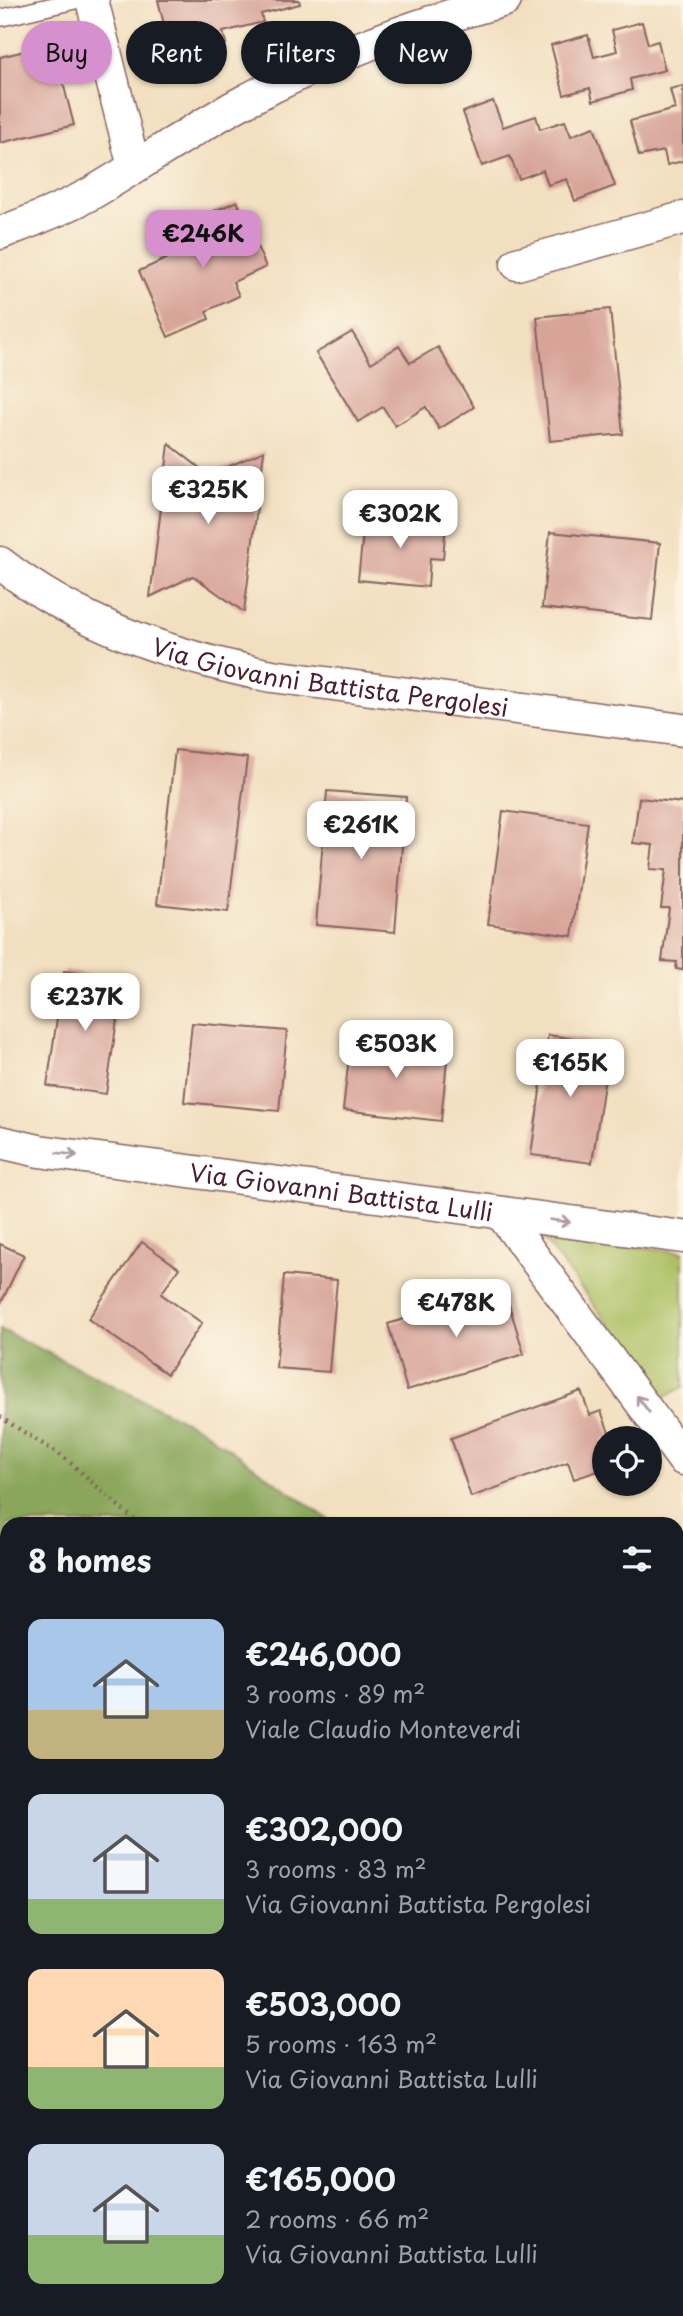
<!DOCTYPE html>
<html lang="en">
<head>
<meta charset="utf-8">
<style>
	body { margin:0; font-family:"Playpen Sans",sans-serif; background:#20242c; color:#f1f3f6; height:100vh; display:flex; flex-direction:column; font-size:26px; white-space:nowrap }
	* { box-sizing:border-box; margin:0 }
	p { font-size:23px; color:#9ea1a6 }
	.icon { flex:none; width:38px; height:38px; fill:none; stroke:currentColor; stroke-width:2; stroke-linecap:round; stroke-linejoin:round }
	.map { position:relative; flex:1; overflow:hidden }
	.drawer { position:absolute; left:0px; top:1517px; width:684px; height:800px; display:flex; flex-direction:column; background:#171b24; border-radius:21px 21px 0 0; box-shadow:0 2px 5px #0004 }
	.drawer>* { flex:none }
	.banner { position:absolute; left:21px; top:21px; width:642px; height:63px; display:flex; gap:14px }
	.buttons { position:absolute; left:592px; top:1426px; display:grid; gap:14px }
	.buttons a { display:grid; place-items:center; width:70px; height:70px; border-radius:50%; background:#171b24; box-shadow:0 2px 5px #0004; font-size:35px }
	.price { position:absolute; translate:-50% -60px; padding:0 16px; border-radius:14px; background:#fff; color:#222; font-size:23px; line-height:46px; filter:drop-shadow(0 2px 4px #0008) }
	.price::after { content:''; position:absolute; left:50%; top:42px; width:21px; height:16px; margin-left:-10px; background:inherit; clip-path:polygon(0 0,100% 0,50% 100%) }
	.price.current { background:#d690ce; color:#111 }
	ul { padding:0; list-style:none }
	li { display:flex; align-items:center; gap:21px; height:175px; padding:0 28px }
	li span { display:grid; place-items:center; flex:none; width:196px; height:140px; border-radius:14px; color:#555 }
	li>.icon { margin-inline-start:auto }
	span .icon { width:84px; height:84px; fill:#fffc; stroke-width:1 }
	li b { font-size:30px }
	h2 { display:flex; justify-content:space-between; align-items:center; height:84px; padding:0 28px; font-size:30px }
	.tag { padding:0 24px; border-radius:32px; background:#171b24; box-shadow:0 2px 5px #0004; font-size:24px; line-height:63px }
	.tag.current { background:#d690ce; color:#111 }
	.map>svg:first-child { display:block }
	.green { fill:#acc064; stroke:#7b7048; stroke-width:2 }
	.forest { fill:#89a65a; stroke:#6a6242; stroke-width:2 }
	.building { fill:#d8a49a }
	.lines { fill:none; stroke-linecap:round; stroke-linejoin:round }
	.lane-casing { stroke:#85625f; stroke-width:19 }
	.street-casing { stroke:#85625f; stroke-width:35 }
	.path { stroke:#85625f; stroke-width:4.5; stroke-dasharray:2 5; stroke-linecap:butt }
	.lane { stroke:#fff; stroke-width:16 }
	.street { stroke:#fff; stroke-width:32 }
	.oneway { stroke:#ae9aa0 }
	.labels { text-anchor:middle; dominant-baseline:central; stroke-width:5; stroke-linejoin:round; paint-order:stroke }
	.street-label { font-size:24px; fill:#4a1f2b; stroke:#fcf5e5 }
</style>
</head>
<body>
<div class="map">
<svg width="683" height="2316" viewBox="0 0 683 2316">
	<rect width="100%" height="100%" fill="#fcf5e5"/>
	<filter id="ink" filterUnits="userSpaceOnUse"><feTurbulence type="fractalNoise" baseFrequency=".0143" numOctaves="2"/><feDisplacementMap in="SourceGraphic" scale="14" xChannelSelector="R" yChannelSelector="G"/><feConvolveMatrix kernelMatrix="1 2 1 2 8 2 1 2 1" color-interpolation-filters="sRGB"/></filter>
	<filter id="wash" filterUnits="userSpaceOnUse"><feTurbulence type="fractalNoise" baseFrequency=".00686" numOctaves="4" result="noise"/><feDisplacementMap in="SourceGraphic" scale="28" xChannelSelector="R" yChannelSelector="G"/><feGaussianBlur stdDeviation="1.57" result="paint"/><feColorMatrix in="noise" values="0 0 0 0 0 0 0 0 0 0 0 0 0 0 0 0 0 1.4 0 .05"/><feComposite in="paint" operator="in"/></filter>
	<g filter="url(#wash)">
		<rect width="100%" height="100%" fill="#f2dfc0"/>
		<polygon class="green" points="540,1235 683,1252 683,1387 665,1397"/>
		<g class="forest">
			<polygon points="0,1329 201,1429 335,1524 7,1524 7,1770 0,1766"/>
			<polygon points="677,1991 683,2014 683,2316 428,2316 427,2310 677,2310"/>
		</g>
		<g id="blocks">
			<g class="building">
				<polygon points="158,0 299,0 300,4 261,14 263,22 223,32 226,44 172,57"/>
				<polygon points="642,22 648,44 658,41 665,70 630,79 632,90 593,101 590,88 564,95 551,45 588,35 594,57 617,51 612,30"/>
				<polygon points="53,44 74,125 0,143 0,57"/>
				<polygon points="683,86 683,161 667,165 664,151 639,156 630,121 675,109 670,89"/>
				<polygon points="493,101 503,127 536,116 540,129 565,121 571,136 594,127 615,186 575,201 567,179 548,185 543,170 519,179 510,156 482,166 463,112"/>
				<polygon points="237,201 266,267 233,282 239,296 206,311 209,319 168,337 139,271 175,255 169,244 203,229 199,218"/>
				<polygon points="610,309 623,434 550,441 537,317"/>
				<polygon points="352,332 371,363 399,346 410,363 438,347 474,407 439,429 426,407 395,426 383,407 358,422 316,353"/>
				<polygon points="169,444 209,475 264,451 244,612 193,576 150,597"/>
				<polygon points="365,514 446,522 443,559 430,558 428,587 358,580"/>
				<polygon points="550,532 660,543 652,620 542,608"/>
				<polygon points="175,750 247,758 228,912 157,904"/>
				<polygon points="327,791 406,797 395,932 316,925"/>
				<polygon points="639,798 683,803 683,970 676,969 677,962 662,961 669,908 661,908 666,870 650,869 653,845 633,843"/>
				<polygon points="503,811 588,823 572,936 488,924"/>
				<polygon points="64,971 123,980 106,1094 47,1086"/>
				<polygon points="192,1023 287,1031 279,1111 184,1102"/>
				<polygon points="548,1035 610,1044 592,1163 531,1155"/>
				<polygon points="351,1039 448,1050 441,1121 343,1110"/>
				<polygon points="142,1242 179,1268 161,1294 202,1323 167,1374 88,1319"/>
				<polygon points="0,1244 24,1255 0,1305"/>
				<polygon points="284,1275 337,1280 329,1372 276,1368"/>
				<polygon points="504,1288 524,1354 407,1390 388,1324"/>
				<polygon points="581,1391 590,1415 601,1411 611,1438 604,1438 604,1469 574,1479 568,1462 471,1497 451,1438"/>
				<polygon points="677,1549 683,1560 683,1612 677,1615"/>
				<polygon points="683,1700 683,1780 677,1782 677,1703"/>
				<polygon points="683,1859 683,1931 681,1931 677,1902 677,1860"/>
				<polygon points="7,2302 7,2310 44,2310 46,2316 6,2316 2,2304"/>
				<polygon points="58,2310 99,2310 101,2316 59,2316"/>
				<polygon points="119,2310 161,2310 162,2316 121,2316"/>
			</g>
		</g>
	</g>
	<g filter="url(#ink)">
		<use href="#blocks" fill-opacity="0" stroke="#85625f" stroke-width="2"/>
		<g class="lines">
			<defs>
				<polyline id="lane" points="0,18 77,0"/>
				<g id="street">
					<polyline points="92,0 134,167"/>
					<path d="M0,233C32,221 63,209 92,193C143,163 191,130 243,102C325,58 415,24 505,0"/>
					<polyline points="517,264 683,218"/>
					<path id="s1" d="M0,563C79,625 175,657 272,676L683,730"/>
					<path id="s2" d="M0,1142L39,1151L683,1237"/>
					<polyline points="501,1213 683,1459"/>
					<polyline points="0,1820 7,1824"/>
					<polyline points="677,2067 683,2065"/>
				</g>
			</defs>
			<use href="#lane" class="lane-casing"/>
			<use href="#street" class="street-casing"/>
			<g class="path">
				<polyline points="0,1417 65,1458 139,1524"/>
				<polyline points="0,2175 7,2174"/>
				<polyline points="0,2250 5,2255 0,2257"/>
				<polyline points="677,2303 683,2309"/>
				<polyline points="418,2310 420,2316"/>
			</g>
			<use href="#lane" class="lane"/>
			<use href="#street" class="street"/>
		</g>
		<defs><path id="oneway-shaft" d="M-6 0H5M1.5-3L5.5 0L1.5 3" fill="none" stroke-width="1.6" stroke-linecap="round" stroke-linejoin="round" transform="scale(1.75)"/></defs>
		<g class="oneway">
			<use href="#oneway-shaft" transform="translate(67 1154) rotate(8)"/>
			<use href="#oneway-shaft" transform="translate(560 1221) rotate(8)"/>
			<use href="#oneway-shaft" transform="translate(643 1404) rotate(-127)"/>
		</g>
	</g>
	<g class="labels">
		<g class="street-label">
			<text stroke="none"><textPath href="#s1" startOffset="355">Via Giovanni Battista Pergolesi</textPath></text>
			<text stroke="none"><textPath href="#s2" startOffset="345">Via Giovanni Battista Lulli</textPath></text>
		</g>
	</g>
</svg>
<div class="buttons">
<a><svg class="icon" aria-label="locate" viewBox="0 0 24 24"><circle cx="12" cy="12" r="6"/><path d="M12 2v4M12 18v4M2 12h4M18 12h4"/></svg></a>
</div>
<b class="price current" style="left:203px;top:270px">€246K</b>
<b class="price" style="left:208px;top:526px">€325K</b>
<b class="price" style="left:400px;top:550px">€302K</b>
<b class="price" style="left:361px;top:861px">€261K</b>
<b class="price" style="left:85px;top:1033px">€237K</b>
<b class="price" style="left:396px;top:1080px">€503K</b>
<b class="price" style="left:570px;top:1099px">€165K</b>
<b class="price" style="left:456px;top:1339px">€478K</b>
<div class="banner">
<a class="tag current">Buy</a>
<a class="tag">Rent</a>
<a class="tag">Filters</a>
<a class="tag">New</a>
</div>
<section class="drawer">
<h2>8 homes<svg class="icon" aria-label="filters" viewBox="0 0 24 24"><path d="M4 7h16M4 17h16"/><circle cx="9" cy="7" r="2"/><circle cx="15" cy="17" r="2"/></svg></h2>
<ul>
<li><span style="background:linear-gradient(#a9c7e8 65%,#c2b280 0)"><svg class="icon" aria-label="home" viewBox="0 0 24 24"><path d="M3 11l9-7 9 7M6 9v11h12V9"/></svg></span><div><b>€246,000</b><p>3 rooms · 89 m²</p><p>Viale Claudio Monteverdi</p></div></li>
<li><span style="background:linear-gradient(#c9d6e8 75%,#8fb573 0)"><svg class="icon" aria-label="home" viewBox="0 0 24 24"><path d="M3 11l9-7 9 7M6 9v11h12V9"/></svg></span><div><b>€302,000</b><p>3 rooms · 83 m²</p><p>Via Giovanni Battista Pergolesi</p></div></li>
<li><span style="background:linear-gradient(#ffd9b3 70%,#8fb573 0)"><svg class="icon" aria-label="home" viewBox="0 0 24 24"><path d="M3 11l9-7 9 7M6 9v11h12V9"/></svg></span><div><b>€503,000</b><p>5 rooms · 163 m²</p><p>Via Giovanni Battista Lulli</p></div></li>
<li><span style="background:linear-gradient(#c9d6e8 65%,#8fb573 0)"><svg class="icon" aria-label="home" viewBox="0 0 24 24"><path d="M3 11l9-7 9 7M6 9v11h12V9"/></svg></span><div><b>€165,000</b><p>2 rooms · 66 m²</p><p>Via Giovanni Battista Lulli</p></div></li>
</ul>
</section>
</div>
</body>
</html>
